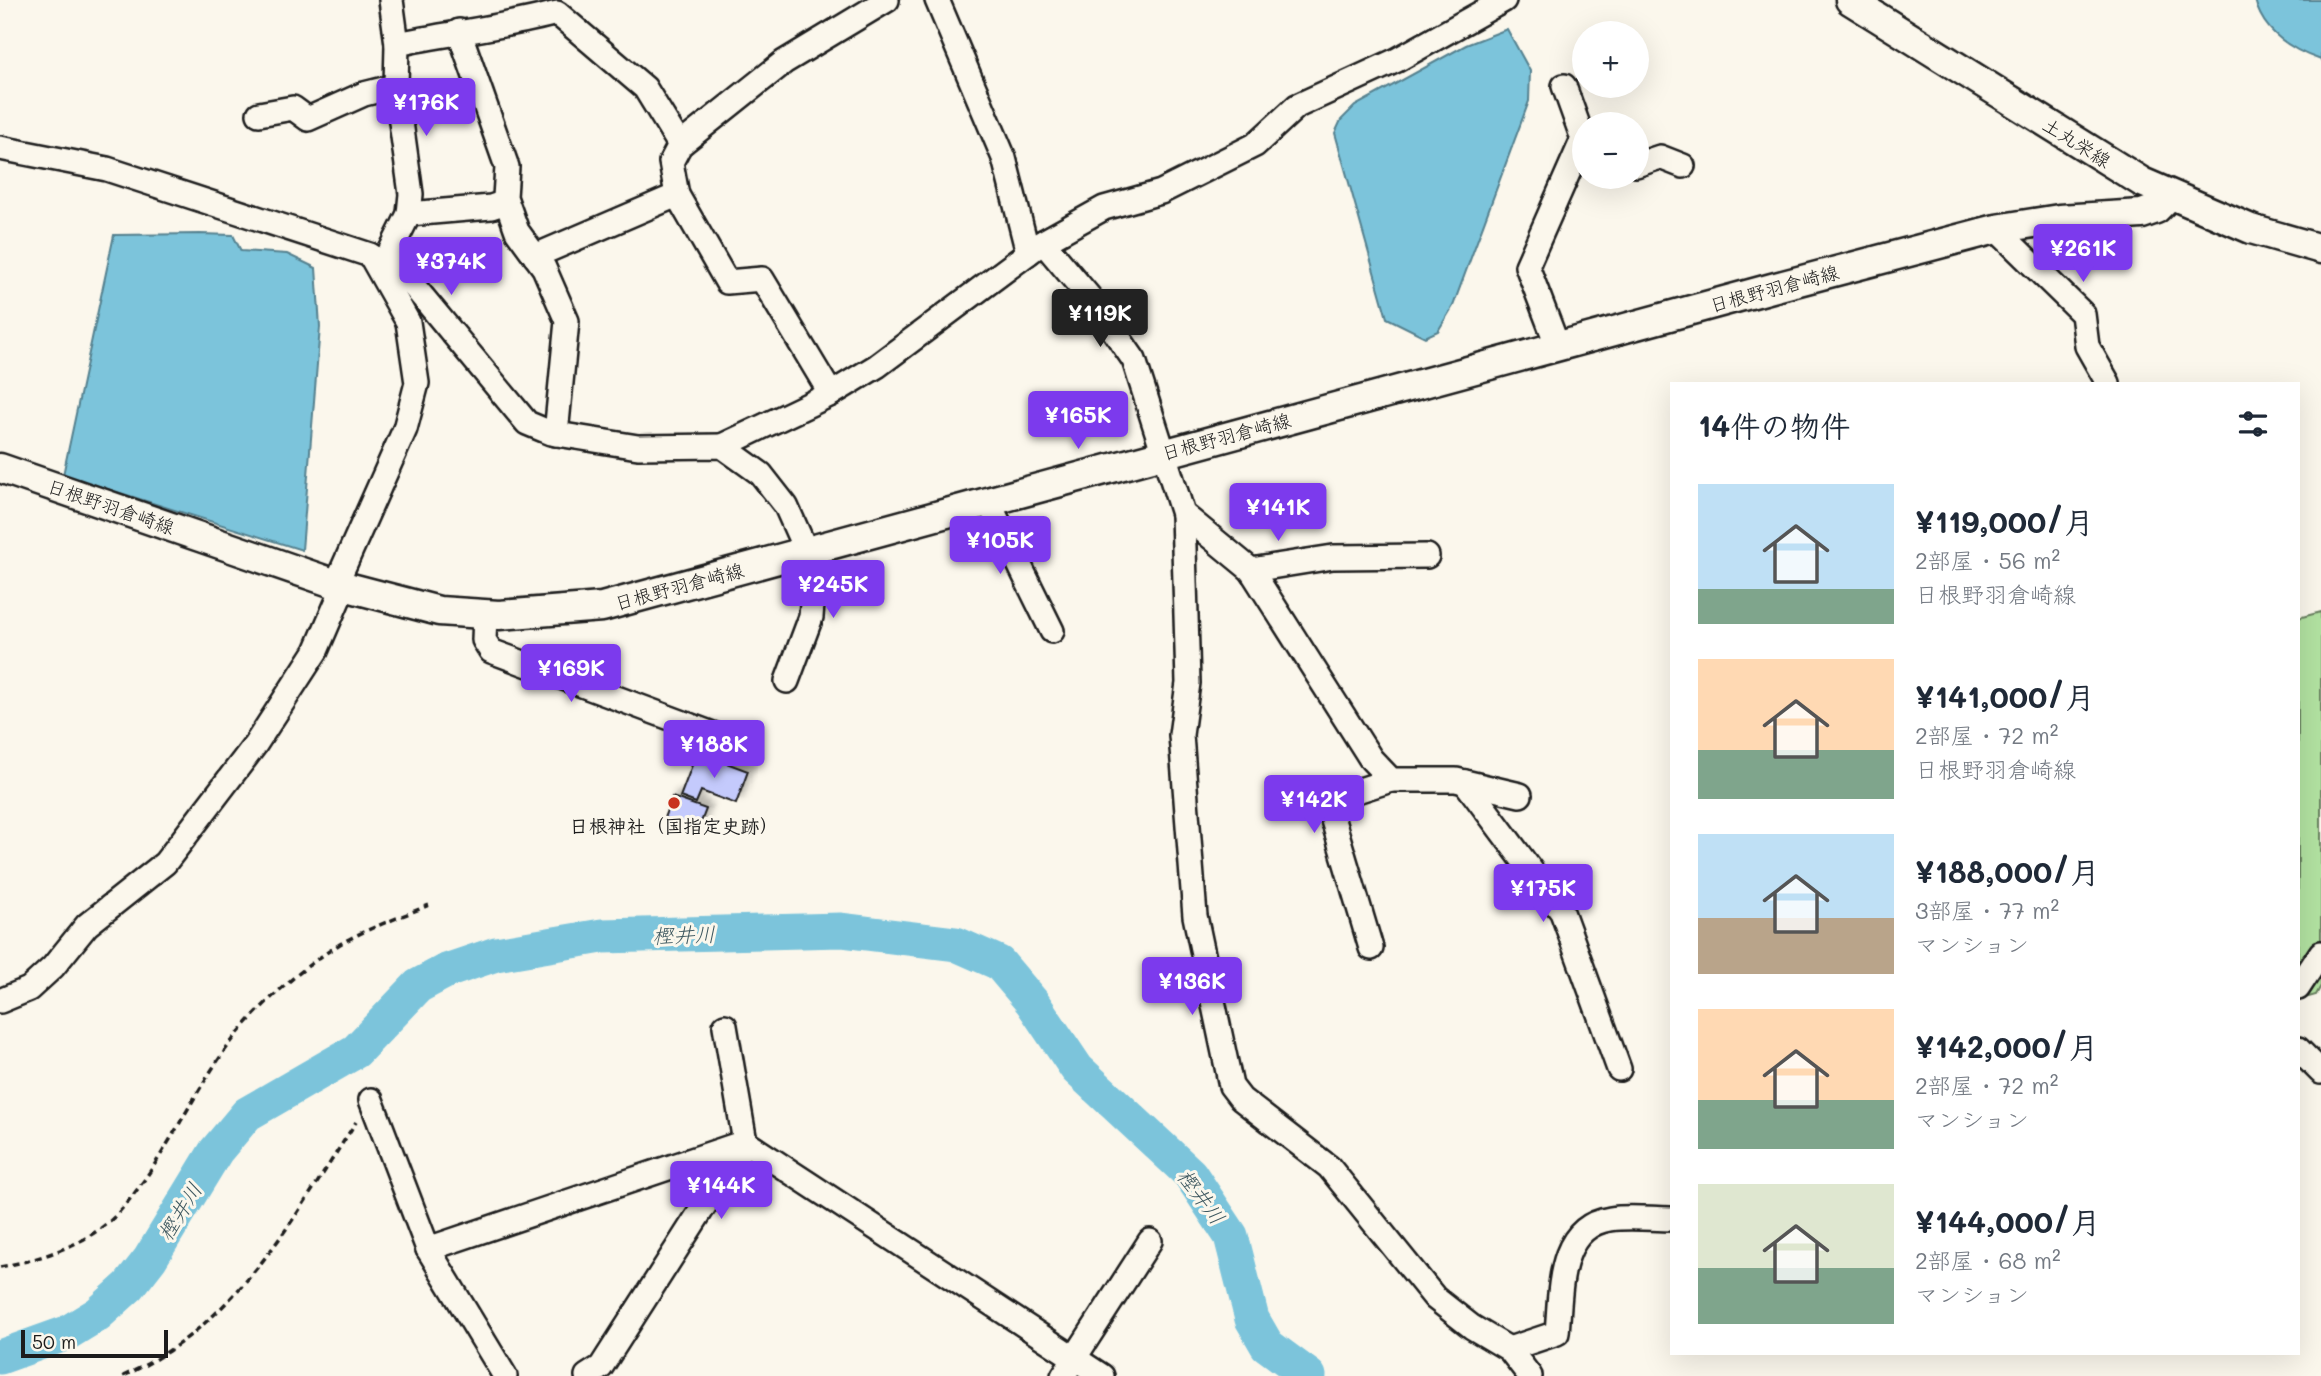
<!DOCTYPE html>
<html lang="ja">
<head>
<meta charset="utf-8">
<style>
	body { margin:0; font-family:Mali,"Klee One",sans-serif; background:#f2f2f3; color:#1f2937; height:100vh; display:flex; flex-direction:column; font-size:26px; white-space:nowrap }
	* { box-sizing:border-box; margin:0 }
	p { font-size:23px; color:#747a83 }
	.icon { flex:none; width:38px; height:38px; fill:none; stroke:currentColor; stroke-width:2; stroke-linecap:round; stroke-linejoin:round }
	.map { position:relative; flex:1; overflow:hidden }
	.drawer { position:absolute; left:1670px; top:382px; width:630px; height:973px; display:flex; flex-direction:column; background:#fff; border-radius:0px; box-shadow:0 7px 28px #0002 }
	.drawer>* { flex:none }
	.fabs { position:absolute; left:1572px; top:21px; display:grid; gap:14px }
	.fabs a { display:grid; place-items:center; width:77px; height:77px; border-radius:50%; background:#fff; box-shadow:0 7px 28px #0002; font-size:35px }
	.scale { position:absolute; left:21px; bottom:18px; width:147px; box-sizing:border-box; padding-left:7px; border:4px solid #1c1c1c; border-top:0; font-size:19px; line-height:24px; white-space:nowrap; color:#1c1c1c; -webkit-text-stroke:5px #fbf7ec; paint-order:stroke }
	.price { position:absolute; translate:-50% -60px; padding:0 16px; border-radius:7px; background:#7c3aed; color:#fff; font-size:23px; line-height:46px; filter:drop-shadow(0 2px 4px #0008) }
	.price::after { content:''; position:absolute; left:50%; top:42px; width:21px; height:16px; margin-left:-10px; background:inherit; clip-path:polygon(0 0,100% 0,50% 100%) }
	.price.current { background:#222; color:#fff }
	ul { padding:0; list-style:none }
	li { display:flex; align-items:center; gap:21px; height:175px; padding:0 28px }
	li span { display:grid; place-items:center; flex:none; width:196px; height:140px; border-radius:0px; color:#555 }
	li>.icon { margin-inline-start:auto }
	span .icon { width:84px; height:84px; fill:#fffc; stroke-width:1 }
	li b { font-size:30px }
	h2 { display:flex; justify-content:space-between; align-items:center; height:84px; padding:0 28px; font-size:30px }
	.map>svg:first-child { display:block }
	.green { fill:#b2e2a1; stroke:#677f5e; stroke-width:2 }
	.water { fill:#7bc4db; stroke:#55818f; stroke-width:2 }
	.lines { fill:none; stroke-linecap:round; stroke-linejoin:round }
	.river { stroke:#7bc4db; stroke-width:35 }
	.building { fill:#c4cafc; stroke:#1c1c1c; stroke-width:2; filter:url(#shadow) }
	.minor-casing { stroke:#1c1c1c; stroke-width:28 }
	.major-casing { stroke:#1c1c1c; stroke-width:33 }
	.path { stroke:#1c1c1c; stroke-width:3.5; stroke-dasharray:7 5; stroke-linecap:butt }
	.minor { stroke:#fbf7ec; stroke-width:23 }
	.major { stroke:#fbf7ec; stroke-width:28 }
	.poi-dot { fill:#c8321e; stroke:#fbf7ec; stroke-width:2.5 }
	.labels { text-anchor:middle; dominant-baseline:central; stroke-width:6; stroke-linejoin:round; paint-order:stroke }
	.street-label { font-size:19px; fill:#1c1c1c; stroke:#fbf7ec }
	.poi-label { font-size:19px; font-weight:bold; fill:#1c1c1c; stroke:#fbf7ec }
	.water-label { font-size:21px; font-style:italic; fill:#3d575f; stroke:#fbf7ec }
</style>
</head>
<body>
<div class="map">
<svg width="2321" height="1376" viewBox="0 0 2321 1376">
	<defs>
		<filter id="shadow"><feDropShadow dx="6" dy="-6" stdDeviation="3.5" flood-color="#0004"/></filter>
	</defs>
	<rect width="100%" height="100%" fill="#fbf7ec"/>
	<filter id="ink" filterUnits="userSpaceOnUse"><feTurbulence type="fractalNoise" baseFrequency=".0143" numOctaves="2"/><feDisplacementMap in="SourceGraphic" scale="14" xChannelSelector="R" yChannelSelector="G"/><feConvolveMatrix kernelMatrix="1 2 1 2 8 2 1 2 1" color-interpolation-filters="sRGB"/></filter>
	<g filter="url(#ink)">
		<polygon class="green" points="2321,612 2321,986 2316,995 2298,1000 2298,618"/>
		<g class="water">
			<path d="M2255,0H2321V60C2292,50 2263,33 2255,0Z"/>
			<polygon points="1507,29 1530,71 1529,101 1453,306 1438,331 1425,337 1387,318 1335,133 1341,120 1355,106 1466,45"/>
			<polygon points="200,234 233,235 241,251 287,254 316,268 320,327 302,550 63,475 114,235"/>
		</g>
		<g class="lines">
			<polyline class="river" points="0,1357 67,1333 98,1314 129,1286 150,1259 216,1151 247,1114 356,1051 418,986 446,971 496,954 602,936 841,930 956,944 999,963 1032,1002 1077,1069 1190,1174 1231,1236 1252,1319 1267,1345 1309,1376"/>
		</g>
		<g class="building">
			<polygon points="697,752 748,771 736,804 701,791 696,803 680,797"/>
			<polygon points="672,797 706,809 698,830 664,818"/>
		</g>
		<g class="lines">
			<defs>
				<g id="minor">
					<polyline points="937,0 1004,158 1028,253"/>
					<polyline points="459,31 507,167 505,197 517,231 544,268 567,321 556,434"/>
					<path d="M397,44C450,33 505,27 557,13L645,88L680,145L784,62L887,0"/>
					<polyline points="259,114 293,108 308,119 364,94 396,86"/>
					<polyline points="680,145 671,162 677,195 727,282 762,279 831,394"/>
					<polyline points="0,148 107,169 370,255 407,278 527,423 551,433 638,447 722,446 761,474 786,506 806,551 813,591 811,617 787,681"/>
					<polyline points="1636,165 1660,157 1683,166"/>
					<polyline points="409,214 491,207 506,202"/>
					<polyline points="1996,229 2083,314 2087,346 2108,383"/>
					<polyline points="1043,242 1096,305 1134,360 1183,514 1251,570 1333,557 1427,556"/>
					<polyline points="535,256 677,195"/>
					<polyline points="384,264 409,214 411,194 396,86 397,44 391,0"/>
					<polyline points="1558,347 1527,266 1583,139 1564,86"/>
					<polyline points="722,446 831,394 877,366 1043,242 1104,208 1161,192 1255,145 1297,106 1397,60 1504,0"/>
					<polyline points="988,501 1052,631"/>
					<polyline points="1183,514 1188,683 1181,735 1195,916 1231,1086 1241,1099 1329,1167 1435,1298 1472,1327 1509,1349 1530,1376"/>
					<polyline points="1251,570 1371,759 1391,780 1456,780 1520,795"/>
					<polyline points="336,584 405,429 417,383 408,322 372,258"/>
					<polyline points="485,614 484,640 491,651 729,740"/>
					<polyline points="1465,782 1562,912 1619,1069"/>
					<polyline points="1371,948 1330,810 1341,796 1391,780"/>
					<polyline points="2298,988 2321,953"/>
					<polyline points="0,1001 29,989 53,967 87,925 165,863 255,745 316,651 344,586"/>
					<polyline points="2298,1049 2321,1072"/>
					<polyline points="371,1100 428,1249 505,1376"/>
					<polyline points="428,1249 745,1142 1102,1376"/>
					<path d="M1509,1349L1557,1333C1561,1291 1557,1227 1610,1219C1630,1216 1652,1219 1671,1219"/>
					<polyline points="587,1376 601,1367 745,1142 725,1026"/>
					<polyline points="1063,1376 1150,1241"/>
				</g>
				<g id="major">
					<polyline points="1850,0 2142,182 2251,229 2321,249"/>
					<polyline points="0,468 336,584 439,611 499,615 602,607 1772,288 1996,229 2059,219 2142,214 2156,209 2170,195"/>
				</g>
			</defs>
			<use href="#minor" class="minor-casing"/>
			<use href="#major" class="major-casing"/>
			<g class="path">
				<path d="M0,1267C41,1259 90,1244 119,1212C169,1156 195,1083 244,1026C270,997 303,967 337,946C364,929 399,918 429,905"/>
				<path d="M123,1376C235,1326 292,1221 356,1122"/>
			</g>
			<use href="#minor" class="minor"/>
			<use href="#major" class="major"/>
		</g>
	</g>
	<circle class="poi-dot" cx="674" cy="803" r="7"/>
	<g class="labels">
		<g class="street-label">
			<text transform="translate(2077 142) rotate(32)">土丸栄線</text>
			<text transform="translate(1774 288) rotate(-15)">日根野羽倉崎線</text>
			<text transform="translate(1226 436) rotate(-15)">日根野羽倉崎線</text>
			<text transform="translate(111 506) rotate(19)">日根野羽倉崎線</text>
			<text transform="translate(679 586) rotate(-15)">日根野羽倉崎線</text>
		</g>
		<g class="poi-label">
			<text x="674" y="825">日根神社（国指定史跡）</text>
		</g>
		<g class="water-label">
			<text transform="translate(684 934) rotate(-2)">樫井川</text>
			<text transform="translate(1202 1196) rotate(53)">樫井川</text>
			<text transform="translate(179 1211) rotate(-58)">樫井川</text>
		</g>
	</g>
</svg>
<div class="fabs">
<a>+</a>
<a>−</a>
</div>
<div class="scale">50 m</div>
<b class="price" style="left:426px;top:138px">¥176K</b>
<b class="price" style="left:2083px;top:284px">¥261K</b>
<b class="price" style="left:451px;top:297px">¥374K</b>
<b class="price current" style="left:1100px;top:349px">¥119K</b>
<b class="price" style="left:1078px;top:451px">¥165K</b>
<b class="price" style="left:1278px;top:543px">¥141K</b>
<b class="price" style="left:1000px;top:576px">¥105K</b>
<b class="price" style="left:833px;top:620px">¥245K</b>
<b class="price" style="left:571px;top:704px">¥169K</b>
<b class="price" style="left:714px;top:780px">¥188K</b>
<b class="price" style="left:1314px;top:835px">¥142K</b>
<b class="price" style="left:1543px;top:924px">¥175K</b>
<b class="price" style="left:1192px;top:1017px">¥136K</b>
<b class="price" style="left:721px;top:1221px">¥144K</b>
<section class="drawer">
<h2>14件の物件<svg class="icon" aria-label="filters" viewBox="0 0 24 24"><path d="M4 7h16M4 17h16"/><circle cx="9" cy="7" r="2"/><circle cx="15" cy="17" r="2"/></svg></h2>
<ul>
<li><span style="background:linear-gradient(#bfe0f5 75%,#7fa58c 0)"><svg class="icon" aria-label="home" viewBox="0 0 24 24"><path d="M3 11l9-7 9 7M6 9v11h12V9"/></svg></span><div><b>¥119,000/月</b><p>2部屋 · 56 m²</p><p>日根野羽倉崎線</p></div></li>
<li><span style="background:linear-gradient(#ffd9b3 65%,#7fa58c 0)"><svg class="icon" aria-label="home" viewBox="0 0 24 24"><path d="M3 11l9-7 9 7M6 9v11h12V9"/></svg></span><div><b>¥141,000/月</b><p>2部屋 · 72 m²</p><p>日根野羽倉崎線</p></div></li>
<li><span style="background:linear-gradient(#bfe0f5 60%,#b9a48a 0)"><svg class="icon" aria-label="home" viewBox="0 0 24 24"><path d="M3 11l9-7 9 7M6 9v11h12V9"/></svg></span><div><b>¥188,000/月</b><p>3部屋 · 77 m²</p><p>マンション</p></div></li>
<li><span style="background:linear-gradient(#ffd9b3 65%,#7fa58c 0)"><svg class="icon" aria-label="home" viewBox="0 0 24 24"><path d="M3 11l9-7 9 7M6 9v11h12V9"/></svg></span><div><b>¥142,000/月</b><p>2部屋 · 72 m²</p><p>マンション</p></div></li>
<li><span style="background:linear-gradient(#dfe7d0 60%,#7fa58c 0)"><svg class="icon" aria-label="home" viewBox="0 0 24 24"><path d="M3 11l9-7 9 7M6 9v11h12V9"/></svg></span><div><b>¥144,000/月</b><p>2部屋 · 68 m²</p><p>マンション</p></div></li>
</ul>
</section>
</div>
</body>
</html>
